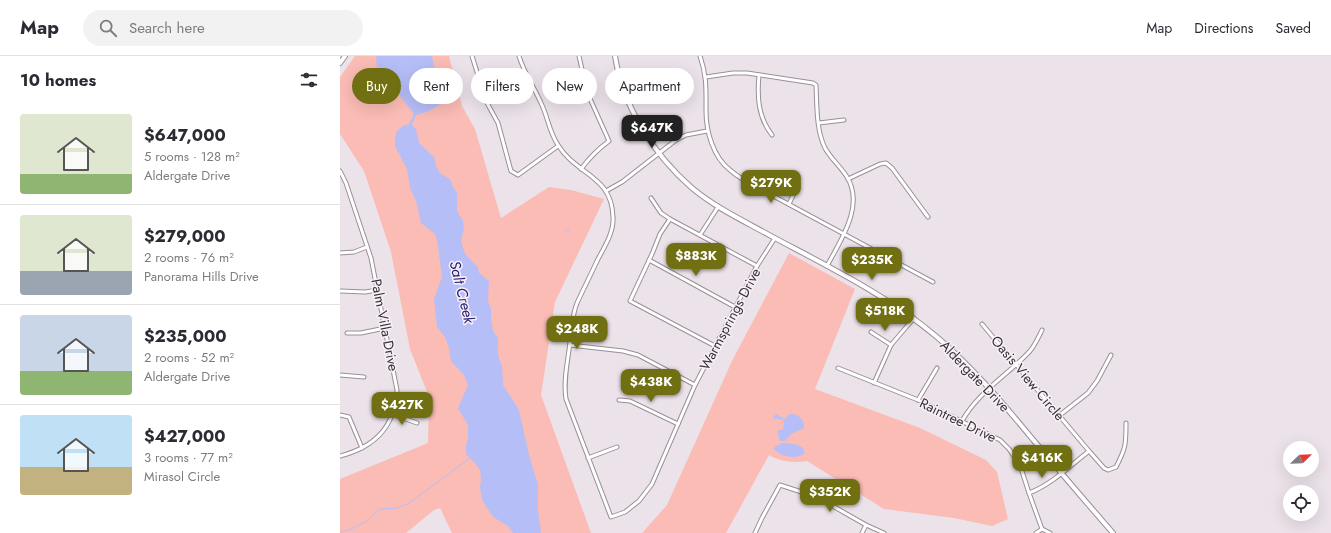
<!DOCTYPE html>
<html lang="en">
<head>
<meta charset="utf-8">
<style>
	body { margin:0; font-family:Jost,sans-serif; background:#f2f2f3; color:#2b2b33; height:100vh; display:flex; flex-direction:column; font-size:15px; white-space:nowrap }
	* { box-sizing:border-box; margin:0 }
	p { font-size:13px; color:#7c7c81 }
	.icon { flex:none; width:22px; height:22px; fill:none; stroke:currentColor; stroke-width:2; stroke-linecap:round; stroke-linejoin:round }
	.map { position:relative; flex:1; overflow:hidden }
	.drawer { display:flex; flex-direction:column; background:#fff; width:340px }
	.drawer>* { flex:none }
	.banner { position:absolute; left:12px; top:12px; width:380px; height:36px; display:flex; gap:8px }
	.needle { width:26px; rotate:67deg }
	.controls { position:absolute; left:943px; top:385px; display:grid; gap:8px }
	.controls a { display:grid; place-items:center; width:36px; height:36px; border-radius:50%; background:#fff; box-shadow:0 4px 16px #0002; font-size:20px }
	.price { position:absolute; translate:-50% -34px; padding:0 9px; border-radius:8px; background:#706f11; color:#fff; font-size:13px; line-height:26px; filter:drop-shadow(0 1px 2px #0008) }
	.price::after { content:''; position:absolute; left:50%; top:24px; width:12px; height:9px; margin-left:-6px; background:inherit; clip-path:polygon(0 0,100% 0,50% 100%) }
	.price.active { background:#222; color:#fff }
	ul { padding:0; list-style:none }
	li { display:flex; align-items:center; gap:12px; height:100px; padding:0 20px }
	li+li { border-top:1px solid #e1e1e2 }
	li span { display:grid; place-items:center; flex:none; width:112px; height:80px; border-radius:4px; color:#555 }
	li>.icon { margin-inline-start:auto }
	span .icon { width:48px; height:48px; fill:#fffc; stroke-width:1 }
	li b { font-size:17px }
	h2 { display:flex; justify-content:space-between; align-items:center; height:48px; padding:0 20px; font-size:17px }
	.pill { padding:0 14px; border-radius:18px; background:#fff; box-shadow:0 4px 16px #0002; font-size:14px; line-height:36px }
	.pill.active { background:#706f11; color:#fff }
	header { display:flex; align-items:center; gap:24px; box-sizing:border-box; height:56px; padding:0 20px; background:#fff; border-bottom:1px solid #e1e1e2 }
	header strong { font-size:19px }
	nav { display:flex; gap:22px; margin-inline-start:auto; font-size:14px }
	.search { width:280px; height:36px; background:#f2f2f3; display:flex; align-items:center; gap:10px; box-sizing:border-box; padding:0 14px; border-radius:22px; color:#7c7c81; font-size:15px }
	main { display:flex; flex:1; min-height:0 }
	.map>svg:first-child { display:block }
	.green { fill:#fabcb4 }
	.water { fill:#b6bef8 }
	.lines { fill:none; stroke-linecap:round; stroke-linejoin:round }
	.stream { stroke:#b6bef8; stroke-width:1 }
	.minor-casing { stroke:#999097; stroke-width:5 }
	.tertiary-casing { stroke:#999097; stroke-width:6 }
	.minor { stroke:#fff; stroke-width:3 }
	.tertiary { stroke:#fff; stroke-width:4 }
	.labels { text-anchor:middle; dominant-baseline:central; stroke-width:3; stroke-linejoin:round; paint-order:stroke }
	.street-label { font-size:14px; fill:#373336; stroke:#f9eff7 }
	.water-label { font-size:15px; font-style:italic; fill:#262071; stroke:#f9eff7 }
</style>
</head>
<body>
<header>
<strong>Map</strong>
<div class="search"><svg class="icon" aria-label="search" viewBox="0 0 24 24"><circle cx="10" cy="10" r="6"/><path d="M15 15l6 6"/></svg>Search here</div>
<nav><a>Map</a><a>Directions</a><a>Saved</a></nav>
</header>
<main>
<section class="drawer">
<h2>10 homes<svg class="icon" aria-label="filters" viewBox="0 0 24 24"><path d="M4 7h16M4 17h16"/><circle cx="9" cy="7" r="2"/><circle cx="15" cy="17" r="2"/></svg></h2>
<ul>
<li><span style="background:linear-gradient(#dfe7d0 75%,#8fb573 0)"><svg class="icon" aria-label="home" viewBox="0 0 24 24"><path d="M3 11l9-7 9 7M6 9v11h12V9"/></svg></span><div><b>$647,000</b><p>5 rooms · 128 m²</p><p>Aldergate Drive</p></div></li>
<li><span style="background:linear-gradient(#dfe7d0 70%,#9aa5b1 0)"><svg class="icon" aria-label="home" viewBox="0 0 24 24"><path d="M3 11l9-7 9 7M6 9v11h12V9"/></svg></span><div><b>$279,000</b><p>2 rooms · 76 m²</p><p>Panorama Hills Drive</p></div></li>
<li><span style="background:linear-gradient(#c9d6e8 70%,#8fb573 0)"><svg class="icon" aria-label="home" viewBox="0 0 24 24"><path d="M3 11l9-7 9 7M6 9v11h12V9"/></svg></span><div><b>$235,000</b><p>2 rooms · 52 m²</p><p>Aldergate Drive</p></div></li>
<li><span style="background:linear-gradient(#bfe0f5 65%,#c2b280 0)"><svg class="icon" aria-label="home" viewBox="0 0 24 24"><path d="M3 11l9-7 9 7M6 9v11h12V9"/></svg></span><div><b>$427,000</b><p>3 rooms · 77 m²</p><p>Mirasol Circle</p></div></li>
</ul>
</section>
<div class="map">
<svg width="991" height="477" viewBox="0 0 991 477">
	<rect width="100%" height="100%" fill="#ece2ea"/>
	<g class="green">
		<polygon points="15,0 109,0 122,50 135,73 161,162 209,131 231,134 264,143 215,246 201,339 251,477 112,477 100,452 94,454 66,477 0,477 0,423 88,387 89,341 70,293 51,196 24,115 0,78 0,21"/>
		<path d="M449,197L515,233L475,333L580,372L646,404L657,416L668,463L652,470L614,462L544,453L467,405C453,407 441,406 429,399L386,477H302L327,449L392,305Z"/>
	</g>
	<g class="water">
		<polygon points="36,0 92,0 94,10 100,24 105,32 105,41 98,50 89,55 76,59 72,69 76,73 79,87 94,101 96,110 100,117 111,124 112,129 117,137 117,155 123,165 124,172 121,185 124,195 126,199 138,211 139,217 149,225 148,245 151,253 151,262 153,275 158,282 158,296 159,303 162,310 163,329 179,354 190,403 198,428 198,454 201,477 173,477 168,470 153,461 142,444 140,431 141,424 140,414 135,407 126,398 126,389 128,382 128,369 118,352 128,329 124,319 111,305 109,292 105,281 97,271 94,243 102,221 97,183 95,178 81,167 76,145 70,132 67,113 55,90 55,82 57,75 63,70 69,68 74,58 57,36 37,14"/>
		<path d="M437,358L439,360L443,362V364L450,358C459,357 464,364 464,372L451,378L445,385H440L437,375L443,373L444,369L443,364L435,362V364L433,362L435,359Z"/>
		<path d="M441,387L455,388L462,391L465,397C457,404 441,401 434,393L435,390L439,389Z"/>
	</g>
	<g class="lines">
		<g class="stream">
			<polyline points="225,175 229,174"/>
			<polyline points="0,476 9,474 27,465 40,453 57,452 68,448 130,402"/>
		</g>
		<defs>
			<g id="minor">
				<polyline points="132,0 146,45 158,67 171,115 178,119 218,90"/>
				<path d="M179,0C184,17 194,31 201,47C208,61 209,76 218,89C236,119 272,119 273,161C274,176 265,190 258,203C251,218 244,232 237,247C232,259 232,273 230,286C228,305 223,324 226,343L271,461L285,456L299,445L312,428L355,329L417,210L435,182"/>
				<path d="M239,0L247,36L269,85C258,93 250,101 241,113"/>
				<path d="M360,0C367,20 366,35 366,55C366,75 373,101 390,114C397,120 405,125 413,129L593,226"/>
				<path d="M419,19C417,41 418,61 432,79"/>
				<path d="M366,21L393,17H407L473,27L476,29C477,49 476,74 485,92C491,103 501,111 507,121C525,150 500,185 487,210"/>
				<polyline points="479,67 504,64"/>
				<path d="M0,115L6,127L31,202L57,334C55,371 35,391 0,400"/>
				<polyline points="508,123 540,108 546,107 552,112 588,161"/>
				<polyline points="266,135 282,126 336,84 346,79 367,75"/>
				<polyline points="311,142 321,157 330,163 417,210"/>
				<polyline points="449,148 456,133"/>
				<polyline points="330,163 320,178 312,198 290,245 375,290"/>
				<polyline points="360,179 378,151"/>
				<polyline points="0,197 14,196 27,191"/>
				<polyline points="309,204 395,251"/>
				<polyline points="0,235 25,236 38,234"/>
				<path d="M642,268L749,395L764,412L768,414L776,411C786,392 786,388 786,367"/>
				<polyline points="531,276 551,289"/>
				<polyline points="7,277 21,277 45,272"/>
				<polyline points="230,289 283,295 298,299 355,329"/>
				<polyline points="498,312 578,344 660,384 669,393 680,409 689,437 702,473 710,477"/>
				<polyline points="0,319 24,321"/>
				<polyline points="534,327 551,289 574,262"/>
				<polyline points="279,344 290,345 338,368"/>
				<polyline points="578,344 597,312"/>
				<polyline points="52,358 77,367"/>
				<polyline points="0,359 9,361 22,392"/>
				<polyline points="720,359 748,337 757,325 771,299"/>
				<path d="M622,365C638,336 668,319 690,295C695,289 699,280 702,274"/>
				<polyline points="248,402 277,391"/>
				<path d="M689,437C712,428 730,410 749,395"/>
				<polyline points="415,477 422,462 440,429 477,441 526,469 544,477"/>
				<polyline points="522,477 526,469"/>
				<polyline points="696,477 702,473"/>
			</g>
			<g id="tertiary">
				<path d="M275,0C283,51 314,99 352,132C376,152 404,165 431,180C489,211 547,239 597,281C632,311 661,345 690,380C717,412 745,445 773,477"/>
				<polyline points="0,7 5,0"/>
			</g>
		</defs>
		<use href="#minor" class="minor-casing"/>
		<use href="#tertiary" class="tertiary-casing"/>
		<use href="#minor" class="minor"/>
		<use href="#tertiary" class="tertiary"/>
	</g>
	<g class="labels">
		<g class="street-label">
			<text transform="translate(390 263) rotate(-62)">Warmsprings Drive</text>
			<text transform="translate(45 269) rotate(79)">Palm Villa Drive</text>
			<text transform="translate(635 320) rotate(46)">Aldergate Drive</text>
			<text transform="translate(688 322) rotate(50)">Oasis View Circle</text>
			<text transform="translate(618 364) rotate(26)">Raintree Drive</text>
		</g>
		<g class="water-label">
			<text transform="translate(122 236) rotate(76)">Salt Creek</text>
		</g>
	</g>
</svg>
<div class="controls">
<a><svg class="needle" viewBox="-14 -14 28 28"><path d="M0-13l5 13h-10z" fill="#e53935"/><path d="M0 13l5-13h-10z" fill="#7c7c81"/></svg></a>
<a><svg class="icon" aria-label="locate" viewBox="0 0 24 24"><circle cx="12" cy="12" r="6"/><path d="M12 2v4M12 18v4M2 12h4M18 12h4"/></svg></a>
</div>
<b class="price active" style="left:312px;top:93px">$647K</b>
<b class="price" style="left:431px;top:148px">$279K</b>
<b class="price" style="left:356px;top:221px">$883K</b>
<b class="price" style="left:532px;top:225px">$235K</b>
<b class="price" style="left:545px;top:276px">$518K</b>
<b class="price" style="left:237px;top:294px">$248K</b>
<b class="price" style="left:311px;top:347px">$438K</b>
<b class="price" style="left:62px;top:370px">$427K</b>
<b class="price" style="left:702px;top:423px">$416K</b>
<b class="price" style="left:490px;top:457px">$352K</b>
<div class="banner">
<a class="pill active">Buy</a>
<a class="pill">Rent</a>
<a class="pill">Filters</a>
<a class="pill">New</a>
<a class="pill">Apartment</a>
</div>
</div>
</main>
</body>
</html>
